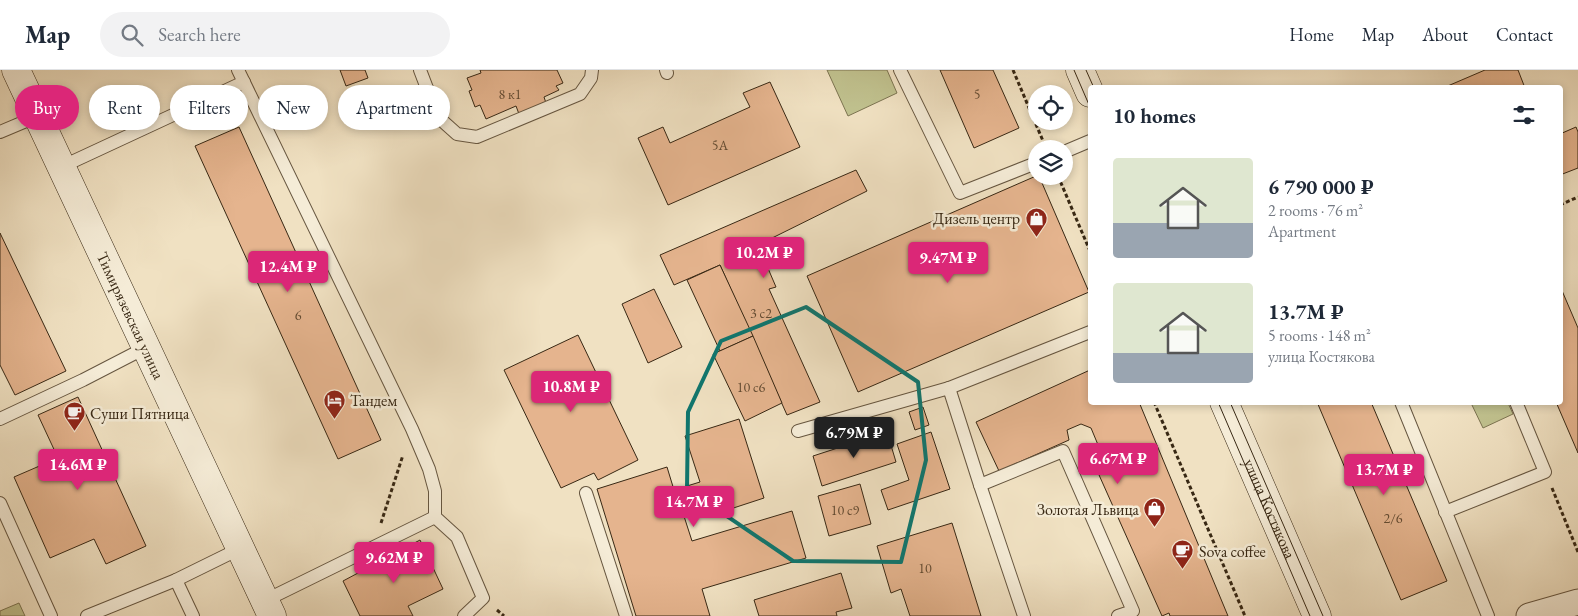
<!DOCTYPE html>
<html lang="en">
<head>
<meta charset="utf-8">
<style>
	body { margin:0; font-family:"EB Garamond",serif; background:#f2f2f3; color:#1f2937; height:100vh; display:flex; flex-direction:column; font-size:19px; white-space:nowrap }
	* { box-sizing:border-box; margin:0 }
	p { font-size:16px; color:#747a83 }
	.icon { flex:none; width:28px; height:28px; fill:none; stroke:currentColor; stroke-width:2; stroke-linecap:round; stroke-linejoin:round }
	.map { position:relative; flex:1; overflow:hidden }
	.panel { position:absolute; left:1088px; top:15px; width:475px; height:320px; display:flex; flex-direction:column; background:#fff; border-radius:5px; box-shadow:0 2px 8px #0003 }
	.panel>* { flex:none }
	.hud { position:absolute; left:15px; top:15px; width:475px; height:45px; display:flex; gap:10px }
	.controls { position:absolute; left:1028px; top:15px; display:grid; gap:10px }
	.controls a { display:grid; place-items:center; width:45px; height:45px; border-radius:50%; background:#fff; box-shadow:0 2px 8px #0003; font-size:25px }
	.price { position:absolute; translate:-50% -42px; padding:0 11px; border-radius:5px; background:#db2777; color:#fff; font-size:16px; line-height:32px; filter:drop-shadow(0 1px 2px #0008) }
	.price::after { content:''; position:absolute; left:50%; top:30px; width:15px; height:11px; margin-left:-8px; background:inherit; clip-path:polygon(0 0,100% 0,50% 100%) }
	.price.selected { background:#222; color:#fff }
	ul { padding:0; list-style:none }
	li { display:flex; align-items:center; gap:15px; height:125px; padding:0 25px }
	li span { display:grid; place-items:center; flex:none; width:140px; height:100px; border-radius:5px; color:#555 }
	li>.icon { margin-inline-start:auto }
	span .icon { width:60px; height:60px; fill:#fffc; stroke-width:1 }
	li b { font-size:21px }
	h2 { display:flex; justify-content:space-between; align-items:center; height:60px; padding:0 25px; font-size:21px }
	.chip { padding:0 18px; border-radius:22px; background:#fff; box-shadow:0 2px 8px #0003; font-size:18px; line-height:45px }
	.chip.selected { background:#db2777; color:#fff }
	header { display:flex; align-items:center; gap:30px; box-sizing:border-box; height:70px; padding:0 25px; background:#fff; border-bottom:1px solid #e0e1e3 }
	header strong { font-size:24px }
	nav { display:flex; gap:28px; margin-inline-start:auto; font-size:18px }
	.search { width:350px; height:45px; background:#f2f2f3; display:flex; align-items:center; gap:12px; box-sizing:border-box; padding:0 18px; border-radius:28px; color:#747a83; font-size:19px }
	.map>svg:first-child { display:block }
	.green { fill:#c0c18e; stroke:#7c7451 }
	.building { fill:#e5b48e; stroke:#382814 }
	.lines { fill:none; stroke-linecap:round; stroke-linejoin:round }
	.lane-casing { stroke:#665640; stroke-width:14 }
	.street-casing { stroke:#665640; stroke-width:27 }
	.secondary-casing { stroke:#382814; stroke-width:29 }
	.path { stroke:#382814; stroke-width:3; stroke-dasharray:4 2.5; stroke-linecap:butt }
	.lane { stroke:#f5ecd7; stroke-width:12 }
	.street { stroke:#f5ecd7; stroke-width:25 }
	.secondary { stroke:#f5ecd7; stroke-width:28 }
	.tram { stroke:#382814; stroke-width:1 }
	.marked { fill:none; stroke:#0f766e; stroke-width:4; stroke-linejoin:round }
	.labels { text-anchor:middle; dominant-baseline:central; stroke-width:5; stroke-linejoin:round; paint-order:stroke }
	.number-label { font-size:14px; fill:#634b32 }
	.poi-label { font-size:16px; fill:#382814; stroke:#f5ecd7; text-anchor:start }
	.street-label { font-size:16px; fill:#382814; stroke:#f5ecd7 }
</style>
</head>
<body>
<header>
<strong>Map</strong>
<div class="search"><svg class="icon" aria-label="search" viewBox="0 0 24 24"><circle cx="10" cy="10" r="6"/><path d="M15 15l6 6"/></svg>Search here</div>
<nav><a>Home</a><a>Map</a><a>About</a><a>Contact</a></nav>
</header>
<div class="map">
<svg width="1578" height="546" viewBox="0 0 1578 546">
	<rect width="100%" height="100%" fill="#f0e1c2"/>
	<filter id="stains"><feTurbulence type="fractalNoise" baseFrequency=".004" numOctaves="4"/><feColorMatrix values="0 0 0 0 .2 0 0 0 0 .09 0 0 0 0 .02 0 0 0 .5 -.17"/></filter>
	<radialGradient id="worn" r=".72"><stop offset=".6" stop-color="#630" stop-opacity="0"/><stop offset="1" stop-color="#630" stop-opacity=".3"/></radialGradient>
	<g class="green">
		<polygon points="827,0 887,0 897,23 848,46"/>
		<polygon points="1471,333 1508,333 1513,344 1483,358"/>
		<polygon points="19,533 25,546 0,546 0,541"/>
	</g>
	<g class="building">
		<polygon points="340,0 365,0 368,8 346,16"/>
		<polygon points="480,0 557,0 563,13 556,16 559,20 544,27 546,33 519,44 516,36 486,49 480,35 475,37 469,21 472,20 467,8 481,3"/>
		<polygon points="940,0 993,0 1019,58 974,78"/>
		<polygon points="1485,0 1518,0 1525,18 1443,18"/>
		<polygon points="770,12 800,77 668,135 638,68 663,57 670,73 750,37 743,23"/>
		<polygon points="239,57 381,370 338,389 195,76"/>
		<polygon points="1576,57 1578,62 1578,98 1560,105 1560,64"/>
		<polygon points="856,100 867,121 758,175 776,217 769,219 820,332 787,345 720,195 674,215 660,185"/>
		<polygon points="1036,106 1039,106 1089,222 858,322 807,206"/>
		<polygon points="0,163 66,301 15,325 0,295"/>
		<polygon points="720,195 753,266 720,281 687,210"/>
		<polygon points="1560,216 1578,258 1578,383 1556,332 1560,332"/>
		<polygon points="654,219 682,277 648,293 622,234"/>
		<polygon points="578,265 638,390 598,410 594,403 561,418 504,300"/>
		<polygon points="753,266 782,333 745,351 713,284"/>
		<polygon points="1090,300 1090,332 1139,332 1228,546 1170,546 1169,543 1162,546 1091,387 1101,382 1091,358 1081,354 1067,360 1069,370 999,401 976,352"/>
		<polygon points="78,327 146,476 106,494 94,469 50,488 14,407 58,388 38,345"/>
		<polygon points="1317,332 1371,332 1447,511 1401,530"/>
		<polygon points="923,337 929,355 915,360 909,342"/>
		<polygon points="739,349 764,428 712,445 708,432 682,440 692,471 792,441 806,488 702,519 710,546 636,546 597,419 667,397 674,420 700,412 685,366"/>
		<polygon points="887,362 896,392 822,416 813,386"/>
		<polygon points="931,362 950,419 888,440 881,420 909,410 897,374"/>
		<polygon points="860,414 871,454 829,466 818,426"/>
		<polygon points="952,453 981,546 910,546 901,519 891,523 877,476"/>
		<polygon points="420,470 443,519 408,536 413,546 360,546 343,511"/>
		<polygon points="841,503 852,538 836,542 837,546 759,546 754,530"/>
	</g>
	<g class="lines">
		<defs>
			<g id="lane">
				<polyline points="238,0 412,359 429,399 435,421 435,447 457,467 483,528 464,546"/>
				<polyline points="420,0 438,47 457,64 477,67 580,24 591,8 592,0"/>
				<polyline points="666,0 667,3"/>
				<polyline points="900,0 960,123 1036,93"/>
				<polyline points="0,62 38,46"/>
				<polyline points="1064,82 1090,71"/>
				<polyline points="61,97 244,12"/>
				<polyline points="949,318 980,415 1024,546"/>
				<polyline points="1401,332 1488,546"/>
				<polyline points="0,349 83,310 145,278"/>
				<polyline points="798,361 949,318 1090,262"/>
				<polyline points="980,415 1063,381 1133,541 1118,546"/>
				<polyline points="586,423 626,546"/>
				<polyline points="0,433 51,546"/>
				<polyline points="1445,442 1545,402 1516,332"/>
				<polyline points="176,510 193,546"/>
				<polyline points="264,531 435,447"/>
				<polyline points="87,546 176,510 239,479"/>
			</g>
			<polyline id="street" points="1529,546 1578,532"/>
			<g id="secondary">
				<path id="s1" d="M16,0L272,546"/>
				<polyline points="1080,0 1090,23"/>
				<path id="s2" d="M1224,332L1317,546"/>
			</g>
		</defs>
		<use href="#lane" class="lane-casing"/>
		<use href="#street" class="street-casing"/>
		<use href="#secondary" class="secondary-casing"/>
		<g class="path">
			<polyline points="1013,0 1046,78"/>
			<polyline points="1058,106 1090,181"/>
			<polyline points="1560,135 1578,127"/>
			<polyline points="1154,332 1245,546"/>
			<polyline points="1552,418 1578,482"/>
			<polyline points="381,453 403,385"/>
			<polyline points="497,540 504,546"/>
		</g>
		<use href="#lane" class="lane"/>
		<use href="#street" class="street"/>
		<use href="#secondary" class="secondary"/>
		<g class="tram">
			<polyline points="1074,0 1090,37"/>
			<polyline points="1086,0 1094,18"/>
			<polyline points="1218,332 1310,546"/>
			<polyline points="1230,332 1323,546"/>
		</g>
	</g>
	<path class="marked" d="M806,237L918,312L926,390L901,492L793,491L687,419L688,342L721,271Z"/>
	<defs>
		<symbol id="shop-pin" viewBox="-11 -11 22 30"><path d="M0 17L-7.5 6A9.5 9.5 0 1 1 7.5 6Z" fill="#8f2418" stroke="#f5ecd7"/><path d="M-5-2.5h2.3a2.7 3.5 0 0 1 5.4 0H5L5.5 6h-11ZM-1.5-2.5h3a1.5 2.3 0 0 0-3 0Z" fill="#fff"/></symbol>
		<symbol id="hotel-pin" viewBox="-11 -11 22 30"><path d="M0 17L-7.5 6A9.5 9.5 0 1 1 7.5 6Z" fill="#8f2418" stroke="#f5ecd7"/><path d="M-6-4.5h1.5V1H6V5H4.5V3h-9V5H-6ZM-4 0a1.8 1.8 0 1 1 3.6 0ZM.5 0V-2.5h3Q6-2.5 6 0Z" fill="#fff"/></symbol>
		<symbol id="cafe-pin" viewBox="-11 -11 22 30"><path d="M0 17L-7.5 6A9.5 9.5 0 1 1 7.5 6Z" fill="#8f2418" stroke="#f5ecd7"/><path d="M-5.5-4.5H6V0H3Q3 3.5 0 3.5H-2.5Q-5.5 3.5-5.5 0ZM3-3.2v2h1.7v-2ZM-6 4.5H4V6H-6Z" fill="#fff"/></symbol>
	</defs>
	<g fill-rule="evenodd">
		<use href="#shop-pin" x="1024" y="136" width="25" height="34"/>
		<use href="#hotel-pin" x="322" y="318" width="25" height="34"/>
		<use href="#cafe-pin" x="62" y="330" width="25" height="34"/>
		<use href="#shop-pin" x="1142" y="426" width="25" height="34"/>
		<use href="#cafe-pin" x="1170" y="468" width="25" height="34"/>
	</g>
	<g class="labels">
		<g class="number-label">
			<text x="510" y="24">8 к1</text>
			<text x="977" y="24">5</text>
			<text x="720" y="75">5А</text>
			<text x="761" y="243">3 с2</text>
			<text x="298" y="245">6</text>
			<text x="751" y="317">10 с6</text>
			<text x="845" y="440">10 с9</text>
			<text x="1393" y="448">2/6</text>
			<text x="925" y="498">10</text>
		</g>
		<g class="poi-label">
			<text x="1020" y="148" text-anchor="end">Дизель центр</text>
			<text x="350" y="330">Тандем</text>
			<text x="90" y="343">Суши Пятница</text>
			<text x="1139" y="439" text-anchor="end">Золотая Львица</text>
			<text x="1199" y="481">Sova coffee</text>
		</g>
		<g class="street-label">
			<text stroke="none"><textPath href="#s1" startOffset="271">Тимирязевская улица</textPath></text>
			<text stroke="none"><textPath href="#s2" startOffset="116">улица Костякова</textPath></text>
		</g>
	</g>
	<rect width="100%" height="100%" filter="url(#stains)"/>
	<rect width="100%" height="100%" fill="url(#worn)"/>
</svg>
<div class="controls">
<a><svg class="icon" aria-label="locate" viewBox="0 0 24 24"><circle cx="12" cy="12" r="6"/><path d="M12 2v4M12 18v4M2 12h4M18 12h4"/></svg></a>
<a><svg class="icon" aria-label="layers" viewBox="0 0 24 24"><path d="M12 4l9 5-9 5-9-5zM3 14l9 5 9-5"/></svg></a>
</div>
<b class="price" style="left:764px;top:209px">10.2M ₽</b>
<b class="price" style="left:948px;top:214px">9.47M ₽</b>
<b class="price" style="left:288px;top:223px">12.4M ₽</b>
<b class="price" style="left:571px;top:343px">10.8M ₽</b>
<b class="price selected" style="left:854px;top:389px">6.79M ₽</b>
<b class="price" style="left:1118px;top:415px">6.67M ₽</b>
<b class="price" style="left:78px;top:421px">14.6M ₽</b>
<b class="price" style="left:1384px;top:426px">13.7M ₽</b>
<b class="price" style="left:694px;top:458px">14.7M ₽</b>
<b class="price" style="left:394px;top:514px">9.62M ₽</b>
<div class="hud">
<a class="chip selected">Buy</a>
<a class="chip">Rent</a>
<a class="chip">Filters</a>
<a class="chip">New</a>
<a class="chip">Apartment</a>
</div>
<section class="panel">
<h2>10 homes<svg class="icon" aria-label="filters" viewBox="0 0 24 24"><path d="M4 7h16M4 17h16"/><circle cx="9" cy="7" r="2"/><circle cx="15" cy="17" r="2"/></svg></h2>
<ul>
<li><span style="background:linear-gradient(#dfe7d0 65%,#9aa5b1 0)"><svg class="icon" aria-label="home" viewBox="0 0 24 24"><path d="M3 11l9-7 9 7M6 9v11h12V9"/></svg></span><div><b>6 790 000 ₽</b><p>2 rooms · 76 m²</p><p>Apartment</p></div></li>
<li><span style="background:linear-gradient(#dfe7d0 70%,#9aa5b1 0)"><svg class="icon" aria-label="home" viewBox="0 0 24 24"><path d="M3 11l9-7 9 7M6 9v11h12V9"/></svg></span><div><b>13.7M ₽</b><p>5 rooms · 148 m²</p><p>улица Костякова</p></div></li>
</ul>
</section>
</div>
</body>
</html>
